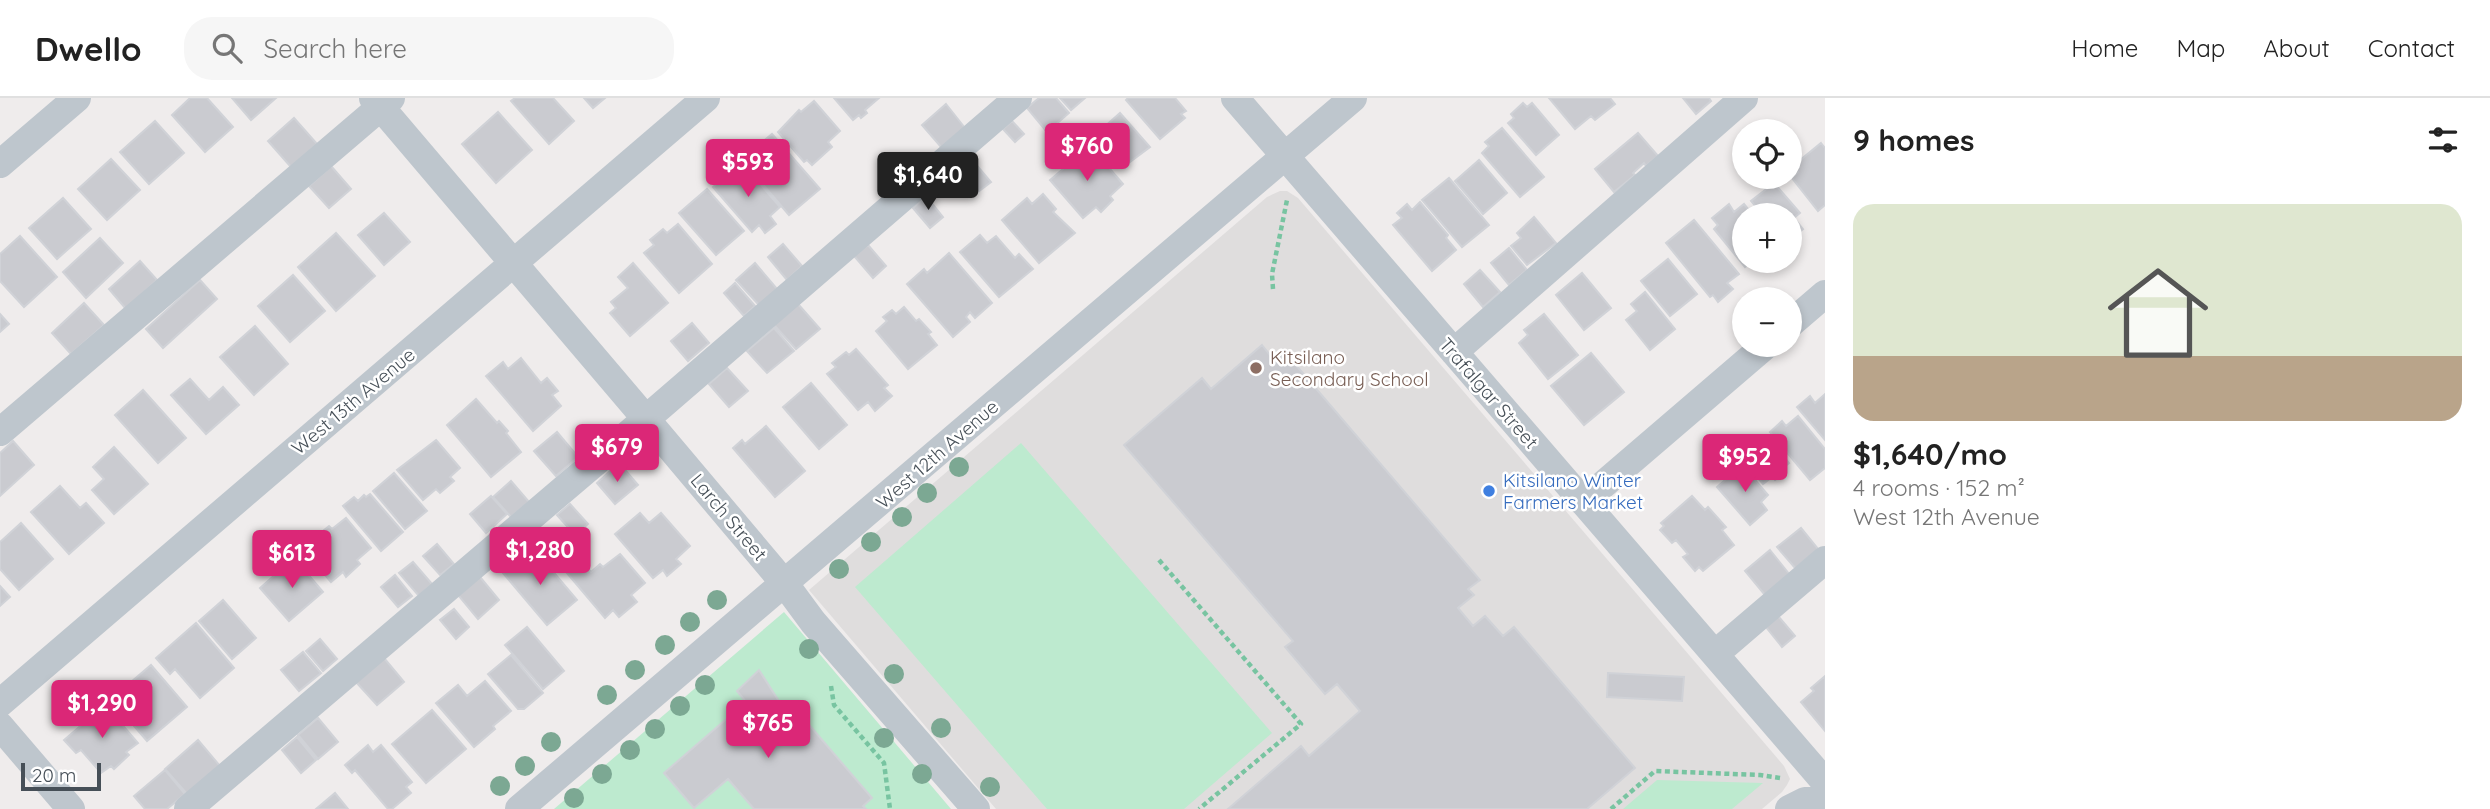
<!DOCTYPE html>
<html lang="en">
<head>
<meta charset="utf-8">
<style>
	body { margin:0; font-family:Quicksand,sans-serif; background:#f6f6f6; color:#222; height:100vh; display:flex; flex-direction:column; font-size:26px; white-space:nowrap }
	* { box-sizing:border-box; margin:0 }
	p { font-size:23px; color:#767676 }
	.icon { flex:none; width:38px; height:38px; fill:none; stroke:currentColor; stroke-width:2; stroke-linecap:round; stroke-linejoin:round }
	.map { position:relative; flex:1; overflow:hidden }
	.drawer { display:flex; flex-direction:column; background:#fff; width:665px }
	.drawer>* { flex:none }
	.buttons { position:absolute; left:1732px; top:21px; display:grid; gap:14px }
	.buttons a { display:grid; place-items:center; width:70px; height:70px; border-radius:50%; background:#fff; box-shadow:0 4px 10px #0003; font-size:35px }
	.scale { position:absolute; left:21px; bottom:18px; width:80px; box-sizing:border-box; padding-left:7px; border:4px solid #464f57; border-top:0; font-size:19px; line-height:24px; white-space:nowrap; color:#464f57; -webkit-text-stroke:5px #fff; paint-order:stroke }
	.price { position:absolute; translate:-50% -60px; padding:0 16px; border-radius:7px; background:#db2777; color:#fff; font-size:23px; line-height:46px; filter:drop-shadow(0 2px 4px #0008) }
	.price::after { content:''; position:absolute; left:50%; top:42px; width:21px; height:16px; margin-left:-10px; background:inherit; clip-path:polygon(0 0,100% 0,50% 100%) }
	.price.selected { background:#222; color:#fff }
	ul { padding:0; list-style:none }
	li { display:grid; align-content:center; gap:14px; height:371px; padding:0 28px }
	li+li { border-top:2px solid #e0e0e0 }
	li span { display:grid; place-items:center; height:217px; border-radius:21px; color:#555 }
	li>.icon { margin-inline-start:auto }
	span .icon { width:126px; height:126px; fill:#fffc; stroke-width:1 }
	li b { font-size:30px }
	h2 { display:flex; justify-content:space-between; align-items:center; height:84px; padding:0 28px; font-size:30px }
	header { display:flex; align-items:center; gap:42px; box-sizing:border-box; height:98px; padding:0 35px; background:#fff; border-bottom:2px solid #e0e0e0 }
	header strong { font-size:33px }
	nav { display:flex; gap:38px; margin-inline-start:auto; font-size:24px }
	.search { width:490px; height:63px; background:#f6f6f6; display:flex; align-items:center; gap:18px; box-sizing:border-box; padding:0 24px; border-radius:28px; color:#767676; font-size:26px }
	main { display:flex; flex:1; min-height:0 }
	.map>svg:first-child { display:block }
</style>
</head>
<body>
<header>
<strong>Dwello</strong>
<div class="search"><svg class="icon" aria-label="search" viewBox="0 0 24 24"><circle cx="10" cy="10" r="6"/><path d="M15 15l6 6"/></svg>Search here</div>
<nav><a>Home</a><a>Map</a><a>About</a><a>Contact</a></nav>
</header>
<main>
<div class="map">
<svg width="1825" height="711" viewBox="0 0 1825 711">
	<rect width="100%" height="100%" fill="#efecec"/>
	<!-- education -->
	<path fill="#dfdddd" d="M1280 93H1287L1298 100 1784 668 1790 681 1787 687 1782 694 1762 711H996L809 492 1267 99Z"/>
	<!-- green -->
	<path fill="#bdeacf" d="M1021 345 1272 635 1184 711H1047L855 489Z
		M784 514 951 711H554Z
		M1657 682 1763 685 1732 711H1623Z"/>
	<!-- building -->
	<path fill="#cacbd0" stroke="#d0d2d7" stroke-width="2" d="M190 0H207L233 29 205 54 172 17Z
		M232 0H276L251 22Z
		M515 0H553L574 23 549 46 511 3Z
		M584 0H605L593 10Z
		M834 0H879L865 12 867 15 861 20 859 17 853 22Z
		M1039 0H1056L1069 15 1047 34 1027 10Z
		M1060 0H1085L1071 12Z
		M1128 0H1175L1186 13 1181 16 1185 20 1160 41 1126 2Z
		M1549 0H1610L1615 6 1595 22 1591 18 1575 31Z
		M1683 0H1709L1711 3 1696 16Z
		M814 3 840 33 828 44 832 49 812 67 807 62 804 64 778 34 799 12 801 14Z
		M1523 5 1527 9 1532 5 1559 37 1536 57 1508 25 1514 20 1511 16Z
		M946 6 965 30 942 50 922 27Z
		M498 14 532 52 496 85 462 46Z
		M1120 15 1150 49 1122 70 1094 38Z
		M294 20 317 46 291 69 268 43Z
		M155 23 184 55 149 86 120 54Z
		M1012 23 1024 36 1015 44 1003 31Z
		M1502 30 1544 79 1520 99 1482 55 1489 48 1485 44Z
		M1638 35 1658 58 1646 68 1644 65 1633 75 1635 77 1614 94 1595 71Z
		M772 36 820 91 789 117 748 69 757 62 750 54Z
		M1821 45 1825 50V107L1818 113 1792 80 1798 74 1793 68Z
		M1090 48 1123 86 1110 98 1113 102 1101 114 1096 109 1083 120 1050 82Z
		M111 61 140 92 107 122 78 91Z
		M1479 62 1507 95 1483 116 1455 83Z
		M973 63 991 84 978 94 960 73Z
		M742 65 780 109 770 118 776 126 765 135 759 127 752 134 713 89Z
		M331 68 351 91 329 110 309 88Z
		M1449 80 1489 127 1462 149 1422 102Z
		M1774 85 1800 115 1794 120 1803 131 1790 142V117H1763L1751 103Z
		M707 91 744 133 716 157 679 115Z
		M1043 96 1056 111 1053 114 1075 135 1039 165 1002 122 1027 100 1032 106Z
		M926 98 943 119 930 130 913 110Z
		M63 100 91 131 57 161 29 130Z
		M1420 104 1448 137 1446 140 1456 152 1432 173 1393 127 1402 120 1397 115 1407 106 1412 112Z
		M1729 106 1734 114 1744 106 1753 117H1745V163H1753L1745 169 1714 131 1718 127 1712 120Z
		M384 115 410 144 384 167 358 137Z
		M1534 119 1556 145 1527 167 1511 148 1521 140 1517 135Z
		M1694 122 1739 176 1727 185 1733 191 1718 204 1713 197 1710 199 1666 145Z
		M678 126 712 166 679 195 644 155 654 147 650 142 663 131 667 135Z
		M336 135 375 178 336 213 298 169Z
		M980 137 987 145 996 138 1015 160 1019 156 1033 171 999 199 960 154Z
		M20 138 57 179 24 209 0 183V156Z
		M100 140 123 165 86 200 63 174Z
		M783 146 802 168 787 182 768 159Z
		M868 147 886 168 873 180 854 158Z
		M1509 150 1527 172 1509 187 1491 165Z
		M949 155 992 205 975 220 970 214 966 219 970 224 953 239 907 186 924 171 927 175Z
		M1668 161 1697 196 1670 218 1641 183Z
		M140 163 157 182 126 211 109 191Z
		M633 165 668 205 630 238 610 215 616 210 611 204 628 190 618 179Z
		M755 165 777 191 759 207 736 182Z
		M1480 172 1500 194 1483 209 1464 186Z
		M1582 175 1611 210 1584 232 1556 197Z
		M293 177 325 213 290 244 258 208Z
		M200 182 217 201 163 250 146 231Z
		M735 185 755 208 744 218 724 195Z
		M1645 194 1675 231 1650 252 1626 222 1637 213 1631 206Z
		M84 205 104 227 71 256 52 235Z
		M798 206 820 231 796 251 774 227Z
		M904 209 916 223 919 221 931 234 928 236 937 247 908 271 876 233 887 223 883 219 892 212 896 216Z
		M0 216 9 226 0 234Z
		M1544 216 1578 257 1548 281 1519 245 1528 237 1524 232Z
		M692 225 709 245 688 263 671 243Z
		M255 228 288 266 254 297 220 259Z
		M774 230 794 253 767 275 747 253Z
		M1262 247 1273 261 1283 252 1480 482 1468 491 1474 497 1458 510 1473 528 1485 518 1503 538 1514 529 1635 670 1587 711H1228L1301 648 1309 658 1360 613 1337 586 1325 596 1285 549 1293 543 1124 347 1202 280 1211 291Z
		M856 251 888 287 884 290 892 298 875 313 868 304 858 312 827 276 836 269 832 265 846 254 849 257Z
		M1591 255 1624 294 1584 327 1551 288Z
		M521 260 541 285 547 280 558 293 552 297 561 308 533 333 486 278 503 264 508 271Z
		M727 270 748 293 729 309 709 286Z
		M190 281 209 302 223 289 239 307 206 336 171 297Z
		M811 285 847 327 819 351 783 309Z
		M143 292 186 340 158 365 115 317Z
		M1825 296V342L1797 309 1810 298 1815 305Z
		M476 301 497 325 499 323 508 333 506 335 521 354 491 379 447 327Z
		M1798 318 1825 351V370L1810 382 1770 334 1782 323 1786 328Z
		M766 328 805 373 775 399 733 350 742 342 745 346Z
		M557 334 578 359 556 378 534 353Z
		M1754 340 1762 349 1770 342 1789 365 1779 373 1782 377 1775 382 1772 379 1763 386 1740 357 1747 352 1744 348Z
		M436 342 460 370 450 379 454 383 440 395 436 391 423 402 397 372Z
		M13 343 34 367 0 398V355Z
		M114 349 148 386 114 416 92 392 104 381 93 369Z
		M619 365 638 387 615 406 597 385Z
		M1742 367 1768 397 1761 404 1767 412 1750 427 1717 389Z
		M394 375 427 413 405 431 373 393Z
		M511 383 529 404 511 419 493 399Z
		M60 388 80 410 86 405 104 425 69 456 31 414Z
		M370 396 403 434 381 453 343 408 354 399 358 403 364 397 366 399Z
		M491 398 507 416 486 435 470 416Z
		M1692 398 1705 412 1708 409 1726 429 1722 432 1734 447 1703 473 1699 469 1695 473 1683 459 1688 456 1676 442 1672 445 1660 432 1664 428 1661 425Z
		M570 406 588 426 575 437 557 417Z
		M640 415 649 425 661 415 690 448 676 461 681 466 667 478 663 472 653 480 615 436Z
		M346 420 371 450 357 462 360 466 346 479 343 474 331 484 302 450 329 428 332 431Z
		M21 425 53 461 19 492 0 471V444Z
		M1801 430 1819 452 1796 471 1777 449Z
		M437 446 454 466 440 477 423 458Z
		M533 450 577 502 547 527 503 475Z
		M1770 452 1790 477 1765 497 1745 473Z
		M620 456 645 485 631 497 637 504 619 519 613 512 605 520 567 475 581 463 591 474 600 466 603 469Z
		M294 460 323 494 289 523 260 490Z
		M413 464 432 486 419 498 399 475Z
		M395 477 412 498 398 509 381 489Z
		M480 479 499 502 478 521 458 497Z
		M0 488 10 499 0 508Z
		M223 502 256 540 232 561 199 523Z
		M454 511 469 529 456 541 440 522Z
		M1778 518 1795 538 1782 549 1766 529Z
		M196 525 234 570 200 600 175 571 170 576 156 560Z
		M527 529 564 573 543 591 505 547Z
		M320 541 337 561 323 573 306 553Z
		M303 554 321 575 299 593 281 572Z
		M511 557 543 595 524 611H518L488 576Z
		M384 560 404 584 377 607 356 584Z
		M151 567 187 609 147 643 111 601Z
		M759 572 784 611 790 607 797 617 799 615 872 700 863 708 866 711H754L728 681 694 710 664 675 746 604 737 593Z
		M1608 575 1684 579 1682 603 1607 599Z
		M1825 578V633L1801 604 1814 593 1811 590Z
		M485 583 511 613 493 628 495 631 474 649 436 605 458 587 467 598Z
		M105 607 138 645 126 654 129 657 114 671 111 668 101 675 81 652 76 655 64 642Z
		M432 612 466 651 426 685 392 646Z
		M318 620 338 644 318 661 298 637Z
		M297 639 316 662 301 675 282 652Z
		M198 642 220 668 187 696 165 671Z
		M368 647 373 654 381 647 412 684 406 689 411 695 392 711H388L355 672 352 675 345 667Z
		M165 672 185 696 167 711H145L134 698Z
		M335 695 348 711H316Z"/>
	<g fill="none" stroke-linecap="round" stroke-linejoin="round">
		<!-- path -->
		<path stroke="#78c4a1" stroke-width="4.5" stroke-dasharray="5 3.5" stroke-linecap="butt" d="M1273 191 1272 176 1287 102
			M1159 462 1301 626 1199 711
			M831 588 834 607 884 665 890 711
			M1611 711 1655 673 1760 677 1780 680"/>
		<!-- minor -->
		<path stroke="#bec6cd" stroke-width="28" d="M373 0 646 321 785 486 813 524 976 711
			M1235 0 1825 684
			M0 66 77 0
			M1790 226 1825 196
			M1454 254 1744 0
			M0 334 391 0
			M1583 404 1766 247
			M1715 556 1825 462
			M0 605 706 0
			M0 628 71 711
			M188 711 625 339 1018 0
			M519 711 1353 0
			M1789 711 1805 703 1825 700"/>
	</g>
	<!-- trees -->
	<g fill="#7ca893">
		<circle cx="959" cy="369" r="10"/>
		<circle cx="927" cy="395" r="10"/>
		<circle cx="902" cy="419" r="10"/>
		<circle cx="871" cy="444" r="10"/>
		<circle cx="839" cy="471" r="10"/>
		<circle cx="717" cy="502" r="10"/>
		<circle cx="690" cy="524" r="10"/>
		<circle cx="665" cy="547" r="10"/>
		<circle cx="809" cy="551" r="10"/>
		<circle cx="635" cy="572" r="10"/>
		<circle cx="894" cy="576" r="10"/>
		<circle cx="705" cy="587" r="10"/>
		<circle cx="607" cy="597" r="10"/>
		<circle cx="680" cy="608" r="10"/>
		<circle cx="941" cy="630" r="10"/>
		<circle cx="655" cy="631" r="10"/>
		<circle cx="884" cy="640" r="10"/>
		<circle cx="551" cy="644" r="10"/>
		<circle cx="630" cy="652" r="10"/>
		<circle cx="525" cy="668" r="10"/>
		<circle cx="602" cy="676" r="10"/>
		<circle cx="922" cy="676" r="10"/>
		<circle cx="500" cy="688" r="10"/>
		<circle cx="990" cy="689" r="10"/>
		<circle cx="574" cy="700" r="10"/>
	</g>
	<!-- markers -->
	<circle fill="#8d6e63" stroke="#fff" stroke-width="2.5" cx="1256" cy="270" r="7"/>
	<circle fill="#3f7fe0" stroke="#fff" stroke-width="2.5" cx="1489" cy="393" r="7"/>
	<g text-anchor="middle" stroke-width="5" stroke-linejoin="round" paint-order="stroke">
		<!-- education labels -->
		<g font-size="19" fill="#785e54" stroke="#fff" text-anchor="start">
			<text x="1270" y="266">Kitsilano<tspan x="1270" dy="22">Secondary School</tspan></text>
		</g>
		<!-- street labels -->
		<g font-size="19" fill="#464f57" stroke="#fff">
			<text transform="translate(1489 295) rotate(49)" y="7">Trafalgar Street</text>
			<text transform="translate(353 303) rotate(-40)" y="7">West 13th Avenue</text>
			<text transform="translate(937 356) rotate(-41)" y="7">West 12th Avenue</text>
			<text transform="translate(729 419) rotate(50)" y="7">Larch Street</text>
		</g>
		<!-- shop labels -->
		<g font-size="19" fill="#366cbe" stroke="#fff" text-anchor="start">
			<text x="1503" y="389">Kitsilano Winter<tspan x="1503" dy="22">Farmers Market</tspan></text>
		</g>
	</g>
</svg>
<div class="buttons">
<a><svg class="icon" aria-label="locate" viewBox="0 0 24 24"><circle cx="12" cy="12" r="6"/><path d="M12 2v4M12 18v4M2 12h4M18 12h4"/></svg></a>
<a>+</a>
<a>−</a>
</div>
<div class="scale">20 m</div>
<b class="price" style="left:1087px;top:85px">$760</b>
<b class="price" style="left:748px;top:101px">$593</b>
<b class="price selected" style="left:928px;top:114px">$1,640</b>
<b class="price" style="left:617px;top:386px">$679</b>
<b class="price" style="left:1745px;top:396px">$952</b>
<b class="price" style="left:540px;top:489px">$1,280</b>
<b class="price" style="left:292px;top:492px">$613</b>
<b class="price" style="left:102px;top:642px">$1,290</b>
<b class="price" style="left:768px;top:662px">$765</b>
</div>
<section class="drawer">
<h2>9 homes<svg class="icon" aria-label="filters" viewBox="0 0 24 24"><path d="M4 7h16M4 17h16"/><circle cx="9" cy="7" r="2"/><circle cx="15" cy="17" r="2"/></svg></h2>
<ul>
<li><span style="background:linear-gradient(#dfe7d0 70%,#b9a48a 0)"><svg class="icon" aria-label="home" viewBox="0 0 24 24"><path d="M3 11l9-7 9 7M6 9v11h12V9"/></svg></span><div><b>$1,640/mo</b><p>4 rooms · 152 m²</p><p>West 12th Avenue</p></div></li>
</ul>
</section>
</main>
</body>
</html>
